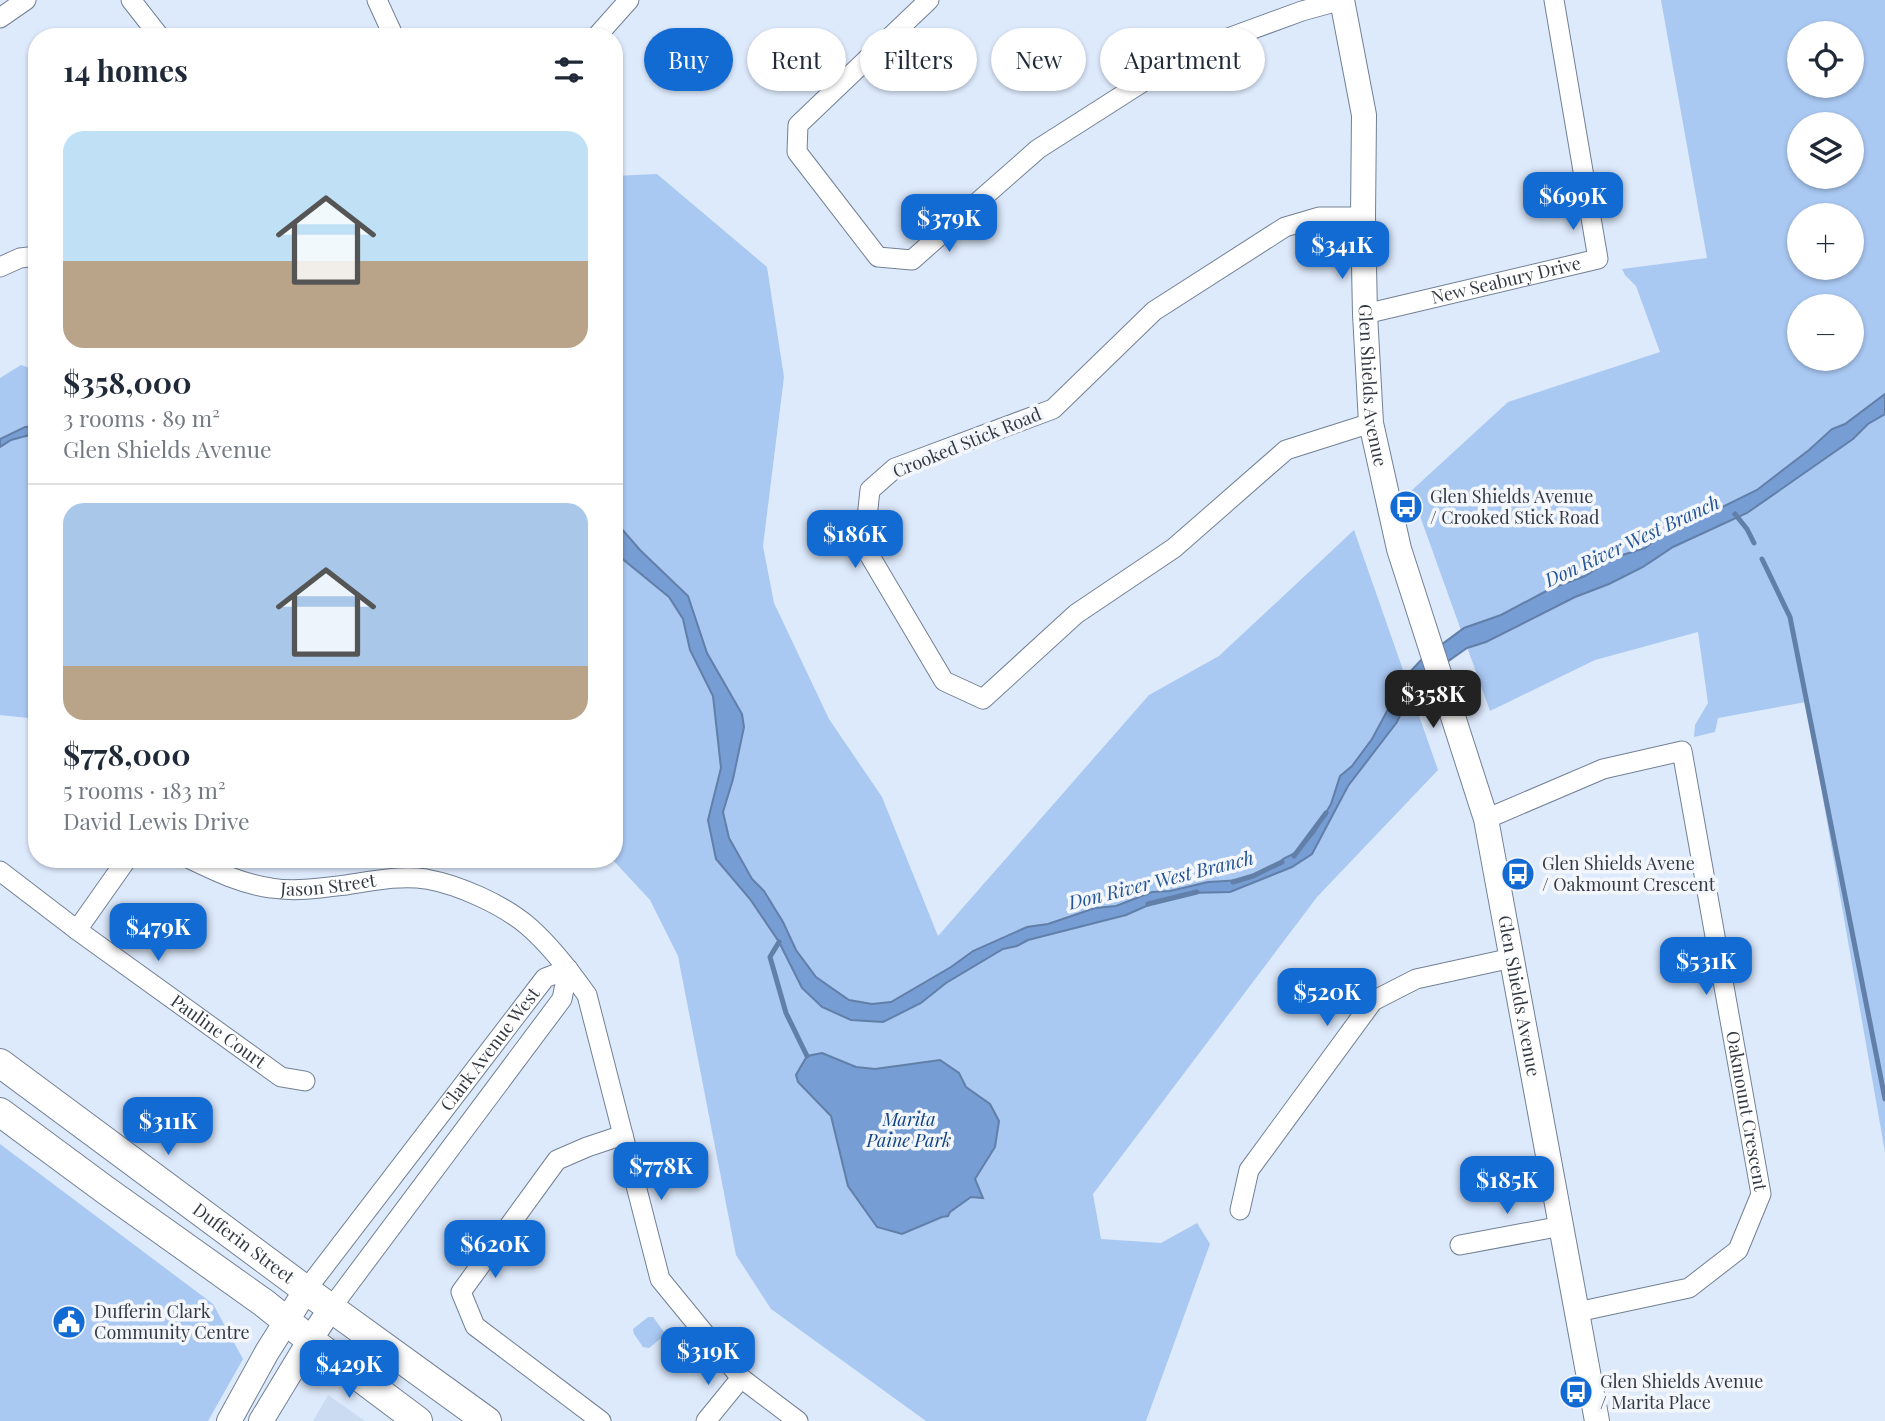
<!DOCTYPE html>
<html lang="en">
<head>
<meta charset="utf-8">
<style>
	body { margin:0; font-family:"Playfair Display",serif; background:#f2f2f3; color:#1f2937; height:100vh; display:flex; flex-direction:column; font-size:26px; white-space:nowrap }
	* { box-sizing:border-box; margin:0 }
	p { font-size:23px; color:#747a83 }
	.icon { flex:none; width:38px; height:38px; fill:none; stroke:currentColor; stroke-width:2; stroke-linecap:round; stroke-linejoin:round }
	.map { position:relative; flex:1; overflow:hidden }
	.details { position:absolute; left:28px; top:28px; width:595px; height:840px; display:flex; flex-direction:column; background:#fff; border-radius:28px; box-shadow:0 2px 5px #0004 }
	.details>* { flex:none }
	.guide { position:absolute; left:644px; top:28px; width:665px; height:63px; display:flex; gap:14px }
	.tools { position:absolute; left:1787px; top:21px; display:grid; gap:14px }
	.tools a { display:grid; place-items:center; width:77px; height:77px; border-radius:50%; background:#fff; box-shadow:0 2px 5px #0004; font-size:35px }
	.price { position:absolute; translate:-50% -60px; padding:0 16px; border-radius:14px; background:#126ad3; color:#fff; font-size:23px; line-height:46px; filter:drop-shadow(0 2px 4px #0008) }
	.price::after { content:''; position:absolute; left:50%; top:42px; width:21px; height:16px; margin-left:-10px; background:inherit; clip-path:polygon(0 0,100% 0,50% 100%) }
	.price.on { background:#222; color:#fff }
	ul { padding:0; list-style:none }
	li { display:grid; align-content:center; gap:14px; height:371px; padding:0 35px }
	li+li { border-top:2px solid #e0e1e3 }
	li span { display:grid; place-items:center; height:217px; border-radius:21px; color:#555 }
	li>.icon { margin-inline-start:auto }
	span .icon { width:126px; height:126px; fill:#fffc; stroke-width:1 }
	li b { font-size:30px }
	h2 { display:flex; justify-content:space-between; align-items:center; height:84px; padding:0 35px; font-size:30px }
	.tag { padding:0 24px; border-radius:32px; background:#fff; box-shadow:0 2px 5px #0004; font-size:24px; line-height:63px }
	.tag.on { background:#126ad3; color:#fff }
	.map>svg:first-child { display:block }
</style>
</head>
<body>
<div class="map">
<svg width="1885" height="1421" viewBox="0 0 1885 1421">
	<rect width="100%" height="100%" fill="#ddeafc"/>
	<!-- built -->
	<path fill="#cbdbf2" d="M328 1395 365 1421H313Z"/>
	<!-- green -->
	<path fill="#a9c8f2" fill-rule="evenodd" d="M1661 0H1885V1152L1806 702 1718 718 1715 732 1694 737 1695 725 1708 703 1698 632 1595 660 1490 711 1411 491 1508 402 1660 352 1636 286 1625 275 1622 269 1707 258ZM1799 33H1852V86H1799ZM1799 124H1852V177H1799ZM1799 215H1852V268H1799ZM1799 306H1852V359H1799Z
		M657 174 767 267 784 377 763 546 774 603 829 719 882 797 938 936 1149 695 1219 656 1354 530 1438 770 1317 897 1093 1194 1101 1239 1161 1243 1197 1223 1210 1244 1146 1421H926L771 1309 736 1255 678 956 650 900 612 859H614V176Z
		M21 365 37 371V719L0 715V378Z
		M0 1144 213 1304 243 1359 208 1421H0Z
		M648 1317H653L664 1332V1336L649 1348 643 1347 634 1334 633 1329Z"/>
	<!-- water -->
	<path fill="#769dd4" stroke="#627fa8" stroke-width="2" d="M1885 394V414L1868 424 1853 439 1747 513 1673 547 1643 567 1609 584 1575 597 1486 642 1467 648 1423 679 1412 690 1397 722 1348 786 1312 854 1292 867 1230 892 1188 893 1160 900 1126 915 1028 940 1017 946 1003 949 946 983 921 1003 883 1022 851 1020 822 1007 802 988 779 942 750 899 716 859 708 820 721 768 713 696 690 650 683 619 669 597 614 552V520L640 550 688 596 707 653 742 714 744 727 733 779 723 812 729 838 752 879 764 891 783 922 796 950 816 977 849 1000 872 1004 891 1002 951 967 973 951 1027 927 1048 924 1095 908 1116 906 1152 892 1170 891 1208 882 1242 880 1276 866 1283 859 1297 852 1314 833 1331 804 1340 776 1352 766 1372 739 1406 676 1422 659 1464 628 1501 615 1550 589 1585 576 1616 557 1645 548 1655 540 1757 490 1809 450 1832 429 1845 424Z
		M37 426V433L11 440 0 447V439L25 427Z
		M822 1053 856 1067 875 1069 940 1060 959 1073 966 1087 990 1104 999 1121 995 1147 975 1179 983 1198 971 1197 950 1212 948 1216 942 1217 902 1234 877 1227 848 1186 831 1116 798 1082 796 1075 807 1056Z"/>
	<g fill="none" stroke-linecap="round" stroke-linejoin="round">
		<!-- stream -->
		<path stroke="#627fa8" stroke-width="5" d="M1735 514 1747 529 1754 543
			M1762 559 1790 617 1885 1099
			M1294 856 1326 813
			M1233 882 1253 876 1282 862
			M1148 904 1197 892
			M779 942 770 957 786 1013 807 1056"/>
		<defs>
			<g id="minor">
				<path d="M131 0 160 37"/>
				<path d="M377 0 394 37"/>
				<path d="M929 0 798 125 797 152 878 257 912 260 1038 149 1190 52 1302 11 1342 0"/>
				<path d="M0 18 26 0"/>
				<path d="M596 37 629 0"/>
				<path d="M1363 217H1319L1285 227 1154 311 1053 409 895 468 870 490 864 546 944 681 983 699 1076 614 1174 548 1286 450 1371 423"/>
				<path d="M0 267 20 258 37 256"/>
				<path id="s1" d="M1365 314 1598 259 1554 0"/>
				<path id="s2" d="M1486 819 1603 769 1682 751 1761 1194 1738 1250 1689 1288 1577 1312"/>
				<path id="s3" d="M190 859C217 872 242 884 271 888 295 892 322 888 346 885 372 881 400 875 426 879 459 885 502 904 528 926 550 945 570 971 587 995L660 1279 741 1378 798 1421"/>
				<path id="s4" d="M0 871 77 930 281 1077 305 1081"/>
				<path d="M77 930 127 859"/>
				<path d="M1240 1210 1249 1170 1373 1001 1416 979 1512 958"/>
				<path d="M1460 1245 1562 1226"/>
				<path id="s5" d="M306 1290 545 978 568 969"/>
				<path d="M331 1308 562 999 568 969"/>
				<path d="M601 1421 475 1326 461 1292 557 1160 587 1147 623 1135"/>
				<path d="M706 1421 741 1378"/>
			</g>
			<g id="tertiary">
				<path id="s6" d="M1342 0 1364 115 1363 217 1365 314 1371 423 1399 549 1486 819 1597 1421"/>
				<path d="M229 1421 267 1352 306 1290"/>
				<path d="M261 1421 310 1340 331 1308"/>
			</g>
			<g id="secondary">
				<path id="s7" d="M0 1063 306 1290 487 1421"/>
				<path d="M0 1112 104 1189 264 1303 310 1340 418 1421"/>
			</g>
		</defs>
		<!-- minor casing -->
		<use href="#minor" stroke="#728095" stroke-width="21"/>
		<!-- tertiary casing -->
		<use href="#tertiary" stroke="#728095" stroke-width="26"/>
		<!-- secondary casing -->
		<use href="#secondary" stroke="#728095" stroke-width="30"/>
		<!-- minor -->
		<use href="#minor" stroke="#fff" stroke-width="19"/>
		<!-- tertiary -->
		<use href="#tertiary" stroke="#fff" stroke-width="24"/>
		<!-- secondary -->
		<use href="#secondary" stroke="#fff" stroke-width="28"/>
	</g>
	<!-- icons -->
	<defs>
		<symbol id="bus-disc" viewBox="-11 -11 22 22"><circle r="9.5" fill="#126ad3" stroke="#f3f6fb"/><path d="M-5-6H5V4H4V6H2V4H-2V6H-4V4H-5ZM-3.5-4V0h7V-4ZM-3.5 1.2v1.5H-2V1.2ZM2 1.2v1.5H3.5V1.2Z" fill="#fff"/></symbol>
		<symbol id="civic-disc" viewBox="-11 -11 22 22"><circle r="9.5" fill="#126ad3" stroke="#f3f6fb"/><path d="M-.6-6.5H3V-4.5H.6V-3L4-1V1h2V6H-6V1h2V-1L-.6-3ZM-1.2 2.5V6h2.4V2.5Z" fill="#fff"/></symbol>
	</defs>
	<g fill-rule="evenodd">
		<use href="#bus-disc" x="1387" y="488" width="38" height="38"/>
		<use href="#bus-disc" x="1499" y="855" width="38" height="38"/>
		<use href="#civic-disc" x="50" y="1303" width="38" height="38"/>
		<use href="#bus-disc" x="1557" y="1373" width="38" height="38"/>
	</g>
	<g text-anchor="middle" stroke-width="7" stroke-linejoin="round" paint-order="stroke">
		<!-- street labels -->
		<g font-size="18" fill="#343a43" stroke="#f3f6fb">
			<text dy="6" stroke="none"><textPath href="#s1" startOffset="145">New Seabury Drive</textPath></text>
			<text dy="6" stroke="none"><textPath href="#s6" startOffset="388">Glen Shields Avenue</textPath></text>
			<text transform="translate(967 443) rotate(-22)" y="6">Crooked Stick Road</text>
			<text dy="6" stroke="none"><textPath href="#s3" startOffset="144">Jason Street</textPath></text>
			<text dy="6" stroke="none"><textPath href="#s6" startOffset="1018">Glen Shields Avenue</textPath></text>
			<text dy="6" stroke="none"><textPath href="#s4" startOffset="271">Pauline Court</textPath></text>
			<text dy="6" stroke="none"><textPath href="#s5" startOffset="303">Clark Avenue West</textPath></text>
			<text dy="6" stroke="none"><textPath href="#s2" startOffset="574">Oakmount Crescent</textPath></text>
			<text dy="6" stroke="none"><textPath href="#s7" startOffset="303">Dufferin Street</textPath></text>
		</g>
		<!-- poi labels -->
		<g font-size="18" fill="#343a43" stroke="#f3f6fb" text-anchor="start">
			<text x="1430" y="503">Glen Shields Avenue<tspan x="1430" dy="21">/ Crooked Stick Road</tspan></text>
			<text x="1542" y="870">Glen Shields Avene<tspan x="1542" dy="21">/ Oakmount Crescent</tspan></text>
			<text x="94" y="1318">Dufferin Clark<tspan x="94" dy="21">Community Centre</tspan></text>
			<text x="1600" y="1388">Glen Shields Avenue<tspan x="1600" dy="21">/ Marita Place</tspan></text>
		</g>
		<!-- park labels -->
		<g font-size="18" font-style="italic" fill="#0f4384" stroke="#f3f6fb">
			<text x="909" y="1126">Marita<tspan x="909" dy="21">Paine Park</tspan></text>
		</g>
		<!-- water labels -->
		<g font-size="19" font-style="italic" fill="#235497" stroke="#f3f6fb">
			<text transform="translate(1632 541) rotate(-25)" y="7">Don River West Branch</text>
			<text transform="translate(1161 880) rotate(-14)" y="7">Don River West Branch</text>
		</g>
	</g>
</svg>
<div class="tools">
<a><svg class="icon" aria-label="locate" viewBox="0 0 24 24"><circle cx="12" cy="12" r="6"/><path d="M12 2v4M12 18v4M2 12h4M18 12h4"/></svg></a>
<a><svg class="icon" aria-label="layers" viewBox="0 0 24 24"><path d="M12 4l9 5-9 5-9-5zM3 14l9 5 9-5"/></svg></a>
<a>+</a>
<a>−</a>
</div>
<b class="price" style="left:1573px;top:232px">$699K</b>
<b class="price" style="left:949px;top:254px">$379K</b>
<b class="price" style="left:1342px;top:281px">$341K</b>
<b class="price" style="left:855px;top:570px">$186K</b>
<b class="price on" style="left:1433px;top:730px">$358K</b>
<b class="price" style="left:158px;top:963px">$479K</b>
<b class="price" style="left:1706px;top:997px">$531K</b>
<b class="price" style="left:1327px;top:1028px">$520K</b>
<b class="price" style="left:168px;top:1157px">$311K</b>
<b class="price" style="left:661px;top:1202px">$778K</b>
<b class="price" style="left:1507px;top:1216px">$185K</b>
<b class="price" style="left:495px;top:1280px">$620K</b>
<b class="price" style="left:708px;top:1387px">$319K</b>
<b class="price" style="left:349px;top:1400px">$429K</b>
<div class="guide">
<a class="tag on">Buy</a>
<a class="tag">Rent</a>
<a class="tag">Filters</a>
<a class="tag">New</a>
<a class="tag">Apartment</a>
</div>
<section class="details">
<h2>14 homes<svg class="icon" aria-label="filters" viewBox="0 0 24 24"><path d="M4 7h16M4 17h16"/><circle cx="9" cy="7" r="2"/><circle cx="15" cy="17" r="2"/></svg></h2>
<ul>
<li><span style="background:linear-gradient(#bfe0f5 60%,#b9a48a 0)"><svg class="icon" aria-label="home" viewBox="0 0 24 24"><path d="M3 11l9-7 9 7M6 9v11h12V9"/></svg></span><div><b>$358,000</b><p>3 rooms · 89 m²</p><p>Glen Shields Avenue</p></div></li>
<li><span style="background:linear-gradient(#a9c7e8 75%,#b9a48a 0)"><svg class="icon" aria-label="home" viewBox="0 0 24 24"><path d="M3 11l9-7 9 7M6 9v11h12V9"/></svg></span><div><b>$778,000</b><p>5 rooms · 183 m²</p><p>David Lewis Drive</p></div></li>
</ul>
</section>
</div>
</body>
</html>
